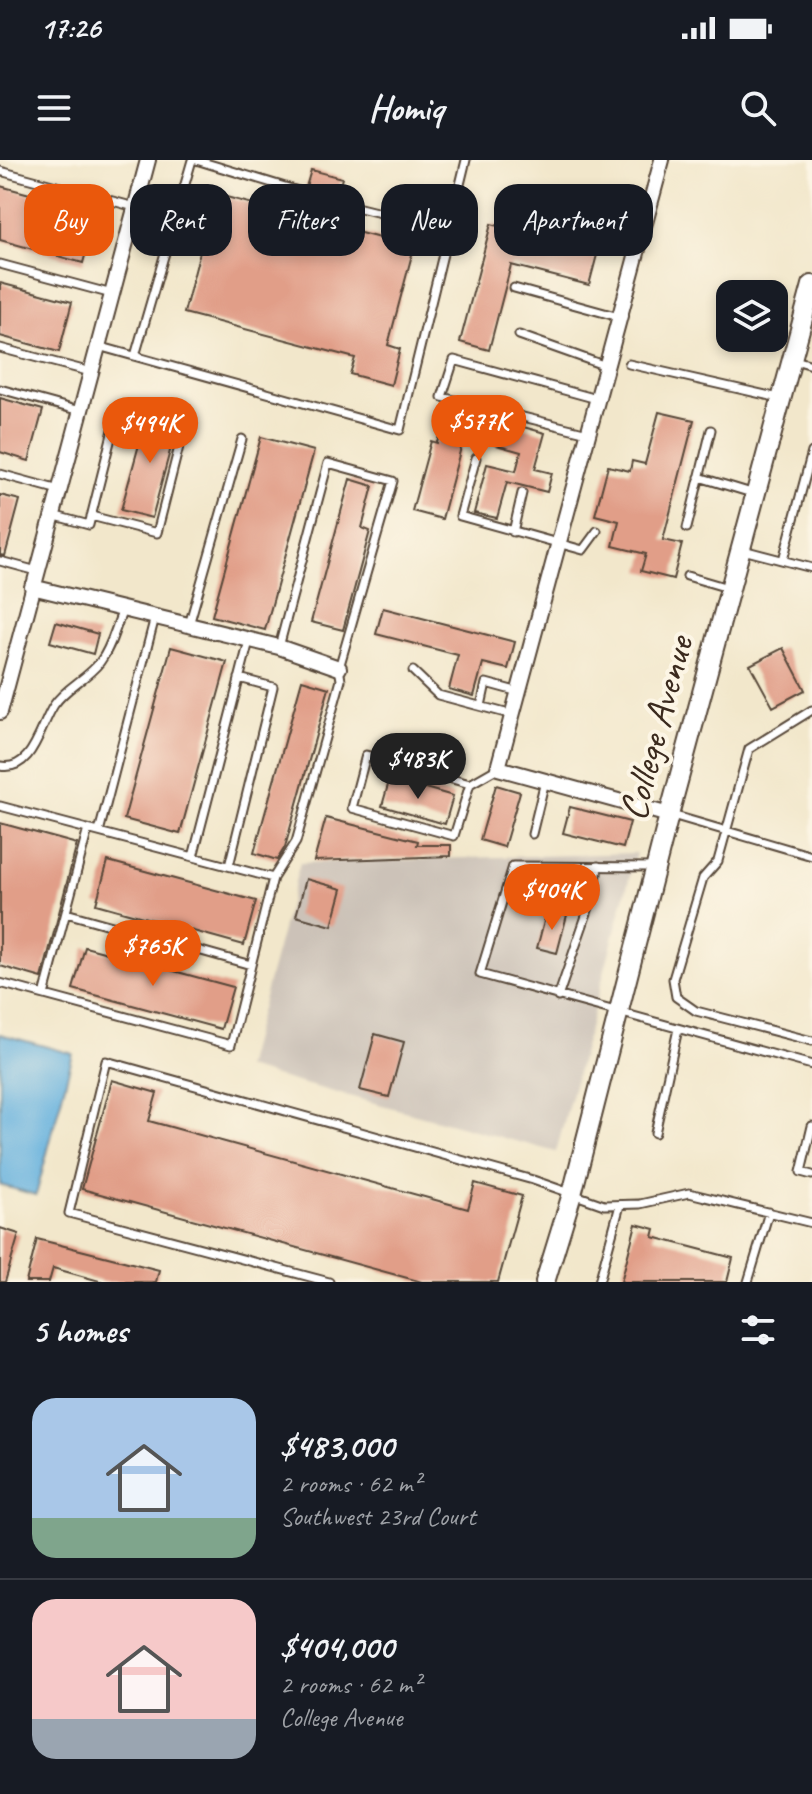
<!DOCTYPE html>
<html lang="en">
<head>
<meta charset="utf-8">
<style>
	body { margin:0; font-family:Caveat,sans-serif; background:#20242c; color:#f1f3f6; height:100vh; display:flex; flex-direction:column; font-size:30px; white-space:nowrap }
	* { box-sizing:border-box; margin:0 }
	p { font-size:26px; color:#9ea1a6 }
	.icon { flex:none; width:44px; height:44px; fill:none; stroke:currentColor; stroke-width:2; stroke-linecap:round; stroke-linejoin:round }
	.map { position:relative; height:1122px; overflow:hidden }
	.side { display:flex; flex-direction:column; background:#171b24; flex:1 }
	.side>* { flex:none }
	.top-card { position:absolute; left:24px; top:24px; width:764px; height:72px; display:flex; gap:16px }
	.buttons { position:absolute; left:716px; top:120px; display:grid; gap:16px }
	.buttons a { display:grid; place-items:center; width:72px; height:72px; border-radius:16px; background:#171b24; box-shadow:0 4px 12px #0003; font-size:40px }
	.price { position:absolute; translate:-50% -68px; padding:0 18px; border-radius:28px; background:#ea580c; color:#fff; font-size:26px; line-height:52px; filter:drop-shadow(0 2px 4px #0008) }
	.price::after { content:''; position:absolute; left:50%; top:48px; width:24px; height:18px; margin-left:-12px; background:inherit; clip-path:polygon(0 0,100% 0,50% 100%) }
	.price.selected { background:#222; color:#fff }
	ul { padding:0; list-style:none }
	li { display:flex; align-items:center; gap:24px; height:200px; padding:0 32px }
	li+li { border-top:2px solid #363941 }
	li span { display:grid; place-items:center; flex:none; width:224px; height:160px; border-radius:24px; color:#555 }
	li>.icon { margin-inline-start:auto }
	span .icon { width:96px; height:96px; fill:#fffc; stroke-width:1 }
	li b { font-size:34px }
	h2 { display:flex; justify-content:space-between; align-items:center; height:96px; padding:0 32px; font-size:34px }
	.pill { padding:0 28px; border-radius:24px; background:#171b24; box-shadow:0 4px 12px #0003; font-size:28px; line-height:72px }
	.pill.selected { background:#ea580c; color:#fff }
	.status { display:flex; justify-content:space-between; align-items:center; height:56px; padding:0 40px; background:#171b24; direction:ltr }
	.status svg { height:22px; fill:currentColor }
	header { display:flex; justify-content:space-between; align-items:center; height:104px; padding:0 32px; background:#171b24; font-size:36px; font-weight:800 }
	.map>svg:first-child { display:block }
</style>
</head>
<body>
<div class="status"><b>17:26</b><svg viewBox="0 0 49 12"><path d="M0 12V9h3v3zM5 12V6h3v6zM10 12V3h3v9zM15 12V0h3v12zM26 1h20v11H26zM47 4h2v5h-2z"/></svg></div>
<header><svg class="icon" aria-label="menu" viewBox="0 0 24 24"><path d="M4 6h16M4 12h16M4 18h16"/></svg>Homiq<svg class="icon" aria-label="search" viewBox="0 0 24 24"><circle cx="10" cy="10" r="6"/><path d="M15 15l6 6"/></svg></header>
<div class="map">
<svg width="812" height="1122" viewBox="0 0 812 1122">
	<rect width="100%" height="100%" fill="#fcf5e5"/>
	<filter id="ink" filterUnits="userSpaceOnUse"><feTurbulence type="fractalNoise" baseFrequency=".0125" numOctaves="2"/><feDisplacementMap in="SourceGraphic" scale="16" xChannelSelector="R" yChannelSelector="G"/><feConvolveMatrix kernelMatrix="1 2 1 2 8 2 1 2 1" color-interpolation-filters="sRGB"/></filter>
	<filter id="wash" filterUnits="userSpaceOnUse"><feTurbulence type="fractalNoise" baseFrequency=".006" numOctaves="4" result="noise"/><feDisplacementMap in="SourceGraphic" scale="32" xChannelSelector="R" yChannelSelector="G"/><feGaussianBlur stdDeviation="1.8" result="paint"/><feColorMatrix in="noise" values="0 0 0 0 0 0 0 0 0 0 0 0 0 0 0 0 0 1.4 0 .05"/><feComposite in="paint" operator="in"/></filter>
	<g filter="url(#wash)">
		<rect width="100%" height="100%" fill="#f2e7cb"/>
		<!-- industrial -->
		<path fill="#ccc2b8" d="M636 693 556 992 245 908 300 703Z"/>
		<!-- water -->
		<path fill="#65b1de" stroke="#506e7e" stroke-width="2" d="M0 874 73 894 36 1035 0 1025Z"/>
		<g id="blocks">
			<!-- building -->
			<path fill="#e19e88" d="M311 10 342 18 337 36 330 40 334 48 330 65 414 87 388 185 400 189 391 225 350 214 355 198 184 153 215 34 298 56 303 39 311 34 306 27Z
				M0 26 97 52 83 103 0 80Z
				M491 64 598 91 589 125 511 105 489 190 460 182Z
				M0 123 72 142 59 192 0 176Z
				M0 238 43 250 29 301 0 292Z
				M455 248 545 273 535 309 552 313 547 332 507 322 497 358 474 353 487 304 516 311 521 292 464 276 442 359 412 351 431 281 437 283 444 257 452 259Z
				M148 252 178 261 152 358 121 350Z
				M659 252 694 260 663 380 682 384 673 419 641 411 646 394 613 386 619 361 595 355 608 306 630 311 632 301 645 304Z
				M261 277 314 291 265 470 212 456Z
				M350 319 373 326 362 368 370 371 343 470 311 462Z
				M0 335 20 340 5 396 0 395Z
				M383 448 515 482 508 509 483 503 474 536 449 529 458 495 376 474Z
				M56 462 98 474 93 494 50 482Z
				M171 487 227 502 180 674 124 659Z
				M783 488 805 530 773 547 750 505Z
				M302 520 329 528 285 687 277 700 254 693Z
				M390 618 453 636 445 664 382 646Z
				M496 625 520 632 504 687 480 680Z
				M570 647 630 662 623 688 563 673Z
				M326 658 418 681 417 685H451V696L314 701Z
				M0 663 77 684 42 818 0 806Z
				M108 701 256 741 244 785 96 744Z
				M306 719 342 729 332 766 296 756Z
				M547 750 567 755 557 793 537 788Z
				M85 787 233 827 221 869 73 829Z
				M375 874 404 882 389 937 360 930Z
				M112 920 157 933 149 961 468 1049 475 1023 522 1036 498 1122H422L82 1029Z
				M636 1064 655 1069 653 1077 733 1098 727 1122H621Z
				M0 1068 19 1074 5 1122H0Z
				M37 1079 159 1110 156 1122H103L53 1108 49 1122H26Z"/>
		</g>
	</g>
	<g filter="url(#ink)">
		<use href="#blocks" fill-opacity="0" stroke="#564638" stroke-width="2"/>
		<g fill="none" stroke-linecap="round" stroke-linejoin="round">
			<defs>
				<path id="service" d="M196 0 305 33
					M0 11 135 47
					M336 42 449 70
					M528 44 643 71
					M0 104 112 134
					M514 128 619 157
					M519 175 606 206
					M98 186 400 270 466 0
					M0 188 91 212
					M135 196 192 0
					M795 200 812 205
					M629 204 779 238
					M0 229 80 251
					M588 273 442 237 454 200 597 239
					M476 298 460 356 583 390 597 371
					M0 314 59 330
					M699 317 755 334
					M52 355 89 365 119 246
					M91 356 157 373 184 267
					M687 368 711 270
					M513 372 522 333
					M743 390 812 408
					M783 400 812 292
					M0 401 37 411
					M687 416 728 428
					M189 465 242 279
					M413 511 438 535 513 555
					M481 546 486 523 519 532
					M812 550 749 589 718 701 703 718 673 819 676 837 696 851 812 881
					M0 606C33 612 40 566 54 545 66 527 87 519 100 502 112 486 115 468 123 450
					M470 624 366 595 352 648 454 676 470 624 498 608
					M0 646 273 718
					M672 655 812 696
					M99 672 155 457
					M532 674 545 621
					M193 697 249 481
					M229 706 273 527 239 518
					M654 707 513 706 480 814 812 905
					M66 753 251 805
					M0 823 231 885 273 718 296 682 341 520 339 508 393 321 328 303 279 487
					M44 835 88 669
					M558 837 595 730 598 706
					M812 966 801 1012 812 1015
					M655 973 678 869
					M329 1122 69 1053 106 901 533 1020 604 1045 640 1044 689 1033 812 1063
					M599 1122 620 1045
					M748 1122 769 1052"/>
				<path id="minor" d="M662 0 498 608 669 655
					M32 427 279 487 339 508
					M0 552 148 0"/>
				<path id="tertiary" d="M545 1122 572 1034 669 655 812 125"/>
			</defs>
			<!-- service casing -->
			<use href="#service" stroke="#564638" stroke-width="11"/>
			<!-- minor casing -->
			<use href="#minor" stroke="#564638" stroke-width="18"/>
			<!-- tertiary casing -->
			<use href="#tertiary" stroke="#564638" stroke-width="22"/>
			<!-- service -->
			<use href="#service" stroke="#fff" stroke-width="7"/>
			<!-- minor -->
			<use href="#minor" stroke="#fff" stroke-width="14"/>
			<!-- tertiary -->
			<use href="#tertiary" stroke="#fff" stroke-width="18"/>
		</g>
	</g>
	<g text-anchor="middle" stroke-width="8" stroke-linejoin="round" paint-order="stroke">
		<!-- street labels -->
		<g font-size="40" fill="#3b2a1e" stroke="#fcf5e5">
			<text transform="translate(655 568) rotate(-75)" y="14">College Avenue</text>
		</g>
	</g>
</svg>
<div class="buttons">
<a><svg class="icon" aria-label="layers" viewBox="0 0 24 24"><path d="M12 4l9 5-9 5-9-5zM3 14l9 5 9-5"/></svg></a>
</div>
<b class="price" style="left:479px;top:303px">$577K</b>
<b class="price" style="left:150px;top:305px">$494K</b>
<b class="price selected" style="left:418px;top:641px">$483K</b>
<b class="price" style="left:552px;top:772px">$404K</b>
<b class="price" style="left:153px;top:828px">$765K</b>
<div class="top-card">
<a class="pill selected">Buy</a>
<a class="pill">Rent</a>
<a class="pill">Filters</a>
<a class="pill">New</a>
<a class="pill">Apartment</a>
</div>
</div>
<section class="side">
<h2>5 homes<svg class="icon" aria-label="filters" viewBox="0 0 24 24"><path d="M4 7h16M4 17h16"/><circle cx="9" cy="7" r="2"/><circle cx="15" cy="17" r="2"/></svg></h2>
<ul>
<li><span style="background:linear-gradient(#a9c7e8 75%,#7fa58c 0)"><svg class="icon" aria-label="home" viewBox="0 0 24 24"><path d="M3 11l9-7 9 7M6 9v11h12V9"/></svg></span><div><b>$483,000</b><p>2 rooms · 62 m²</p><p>Southwest 23rd Court</p></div></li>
<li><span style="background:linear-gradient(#f6c9c9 75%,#9aa5b1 0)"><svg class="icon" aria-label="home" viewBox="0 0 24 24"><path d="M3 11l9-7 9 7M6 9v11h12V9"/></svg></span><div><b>$404,000</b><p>2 rooms · 62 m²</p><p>College Avenue</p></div></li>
</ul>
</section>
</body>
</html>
